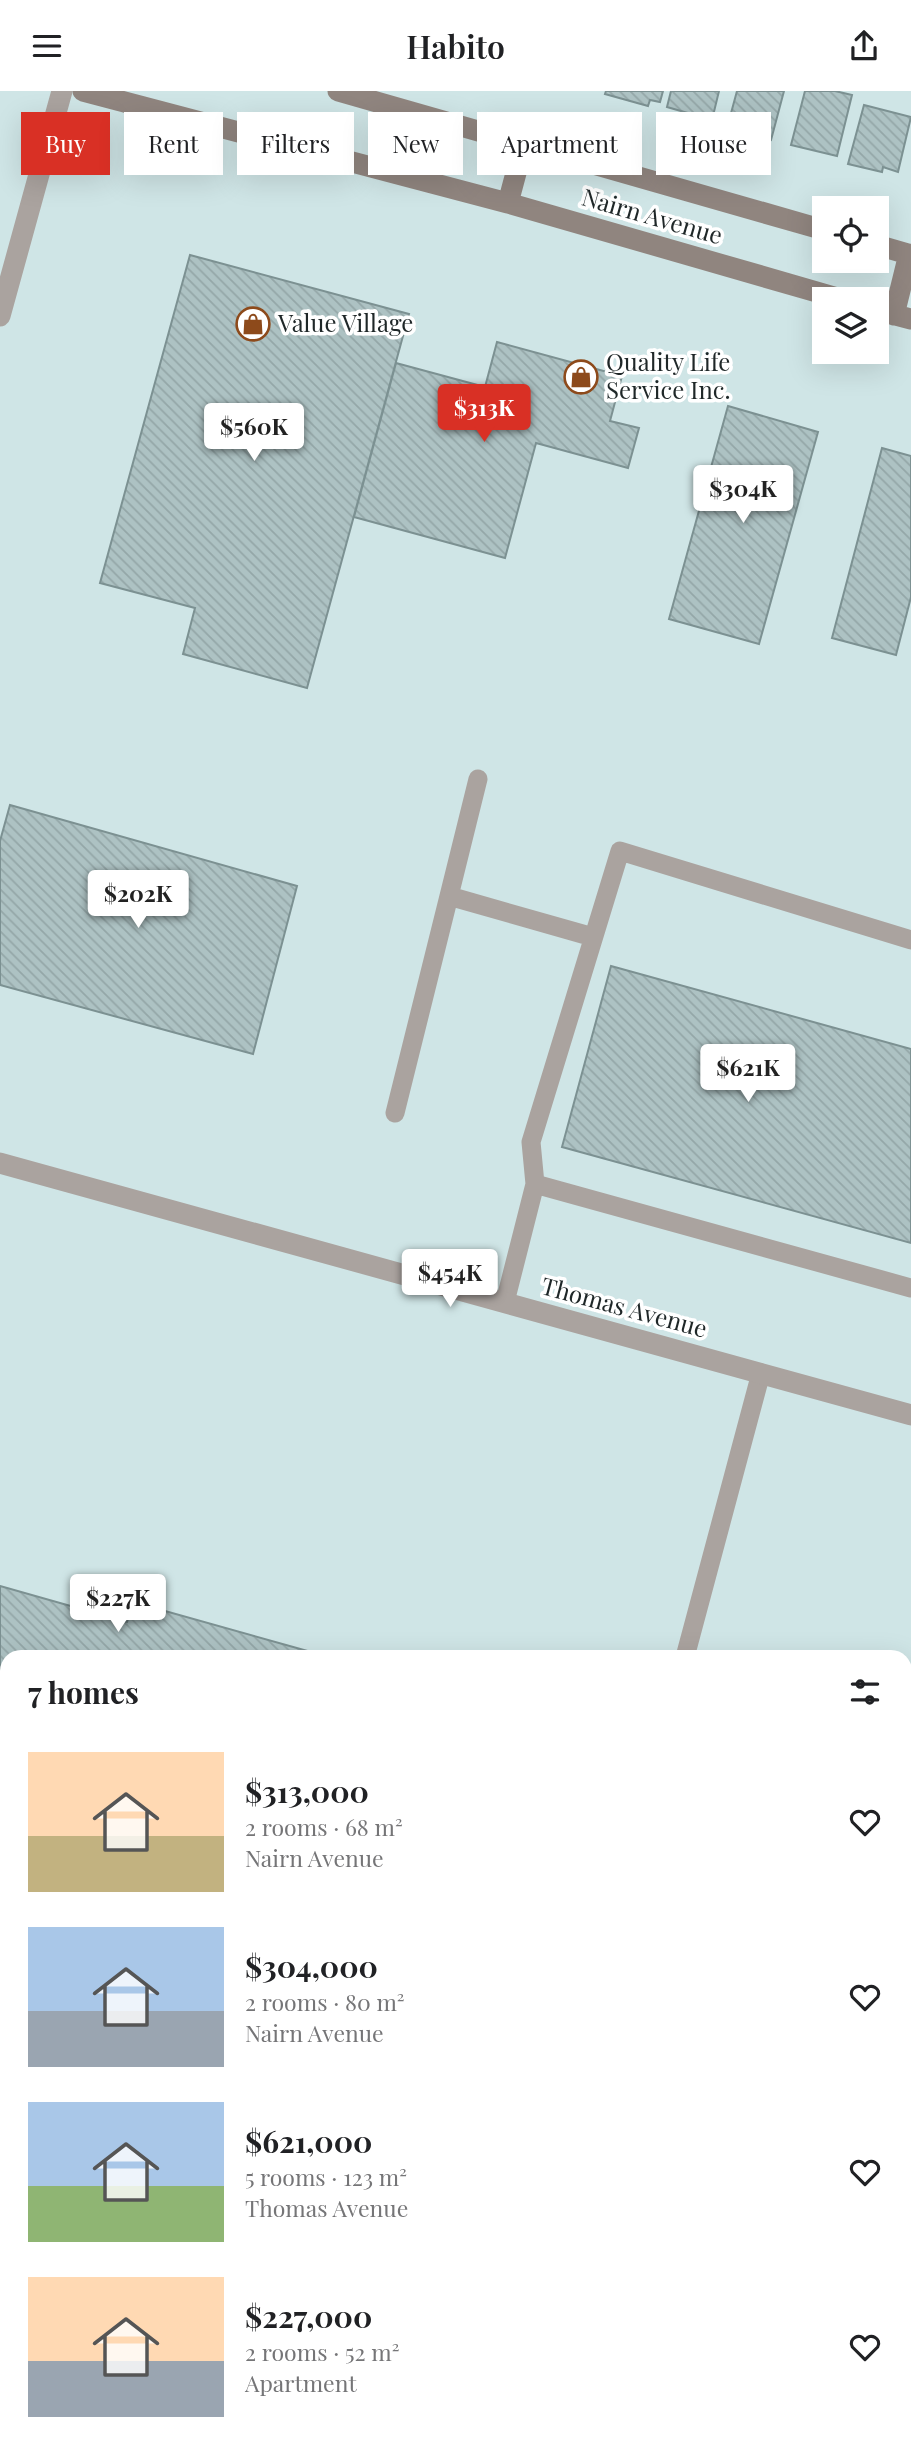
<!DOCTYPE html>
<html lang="en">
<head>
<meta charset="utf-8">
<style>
	body { margin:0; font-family:"Playfair Display",serif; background:#f6f6f6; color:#202124; height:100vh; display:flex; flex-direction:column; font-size:26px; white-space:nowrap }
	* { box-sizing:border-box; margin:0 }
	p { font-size:23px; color:#757577 }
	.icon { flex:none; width:38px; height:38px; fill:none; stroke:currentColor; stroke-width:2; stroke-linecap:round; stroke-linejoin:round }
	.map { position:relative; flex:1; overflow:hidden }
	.details { position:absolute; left:0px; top:1559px; width:912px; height:800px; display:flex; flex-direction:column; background:#fff; border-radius:21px 21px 0 0; box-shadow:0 7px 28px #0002 }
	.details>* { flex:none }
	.hud { position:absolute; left:21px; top:21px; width:870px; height:63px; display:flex; gap:14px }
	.fabs { position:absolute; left:812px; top:105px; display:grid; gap:14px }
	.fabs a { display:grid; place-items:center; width:77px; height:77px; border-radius:0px; background:#fff; box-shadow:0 7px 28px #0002; font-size:35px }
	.price { position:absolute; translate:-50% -60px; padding:0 16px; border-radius:7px; background:#fff; color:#222; font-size:23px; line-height:46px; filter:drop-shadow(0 2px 4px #0008) }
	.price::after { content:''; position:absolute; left:50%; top:42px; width:21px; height:16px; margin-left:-10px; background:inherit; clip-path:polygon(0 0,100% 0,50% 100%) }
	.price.current { background:#d93025; color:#fff }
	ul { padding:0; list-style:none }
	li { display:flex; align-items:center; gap:21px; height:175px; padding:0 28px }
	li span { display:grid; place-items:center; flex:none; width:196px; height:140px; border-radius:0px; color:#555 }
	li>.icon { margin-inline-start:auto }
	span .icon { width:84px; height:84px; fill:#fffc; stroke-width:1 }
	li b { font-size:30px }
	h2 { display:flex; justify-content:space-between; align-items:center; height:84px; padding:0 28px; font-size:30px }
	.chip { padding:0 24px; border-radius:0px; background:#fff; box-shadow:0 7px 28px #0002; font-size:24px; line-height:63px }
	.chip.current { background:#d93025; color:#fff }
	header { display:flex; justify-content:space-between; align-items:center; height:91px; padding:0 28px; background:#fff; font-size:32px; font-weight:600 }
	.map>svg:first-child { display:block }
</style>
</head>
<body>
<header><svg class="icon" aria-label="menu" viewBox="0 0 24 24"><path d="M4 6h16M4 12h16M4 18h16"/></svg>Habito<svg class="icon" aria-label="share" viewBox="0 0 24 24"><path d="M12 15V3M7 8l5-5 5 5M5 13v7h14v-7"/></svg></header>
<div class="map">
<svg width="911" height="2358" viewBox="0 0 911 2358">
	<defs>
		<pattern id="building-back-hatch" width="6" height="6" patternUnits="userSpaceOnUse" patternTransform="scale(1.75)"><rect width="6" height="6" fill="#adc2c3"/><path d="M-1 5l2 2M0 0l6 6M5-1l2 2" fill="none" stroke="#94a7a8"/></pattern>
	</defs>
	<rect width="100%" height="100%" fill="#cfe5e6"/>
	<!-- building -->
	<path fill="url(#building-back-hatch)" stroke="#7c9192" stroke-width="2" d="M606 0H663L660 11 650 9 648 15 605 3Z
		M671 0H719L712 29 667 16Z
		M737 0H784L771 49 727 37Z
		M805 0H835L852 4 837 65 791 54Z
		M864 14 911 26 898 81 883 76 882 81 848 73Z
		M190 164 409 223 307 597 183 563 195 517 100 492Z
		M497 251 622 285 610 330 639 337 628 377 536 352 505 467 354 426 396 272 485 296Z
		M728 315 818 341 759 553 669 528Z
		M882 357 911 365V506L896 564 832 547Z
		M10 714 297 795 253 963 0 894V750Z
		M611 875 911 958V1152L562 1056Z
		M0 1495 127 1531 133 1511 329 1566H7V1600L0 1598Z"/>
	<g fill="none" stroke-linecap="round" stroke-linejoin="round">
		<!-- lane -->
		<path stroke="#aaa39f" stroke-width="19" d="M478 688 449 805 593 846
			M395 1022 449 805
			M535 1093 911 1197
			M505 1211 535 1093 531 1051 620 760 911 849
			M685 1566 761 1282"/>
		<!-- street -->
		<path stroke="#aaa39f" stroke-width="21" d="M0 225 62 0
			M0 1072 911 1324"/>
		<!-- secondary -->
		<path stroke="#90857f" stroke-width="21" d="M83 0 508 112 841 208
			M338 0 824 139
			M508 112 524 52
			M877 154 911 164
			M877 219 911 228
			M894 224 909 163"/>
	</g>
	<!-- icons -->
	<defs>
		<symbol id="shop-ring" viewBox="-11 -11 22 22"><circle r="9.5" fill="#fff" stroke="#8d4a1b" stroke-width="1.5"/><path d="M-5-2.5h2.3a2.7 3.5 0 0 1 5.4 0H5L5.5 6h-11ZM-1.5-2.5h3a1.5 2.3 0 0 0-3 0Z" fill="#8d4a1b"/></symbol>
	</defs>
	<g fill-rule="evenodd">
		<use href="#shop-ring" x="234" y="214" width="38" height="38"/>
		<use href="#shop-ring" x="562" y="267" width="38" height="38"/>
	</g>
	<g text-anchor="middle" stroke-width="7" stroke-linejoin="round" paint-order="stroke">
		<!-- street labels -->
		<g font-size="24" fill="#1f2728" stroke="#fff">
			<text transform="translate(652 126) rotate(16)" y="8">Nairn Avenue</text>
			<text transform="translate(624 1217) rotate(15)" y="8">Thomas Avenue</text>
		</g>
		<!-- poi labels -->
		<g font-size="24" fill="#1f2728" stroke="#fff" text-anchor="start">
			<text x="278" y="241">Value Village</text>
			<text x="606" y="280">Quality Life<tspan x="606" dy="28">Service Inc.</tspan></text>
		</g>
	</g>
</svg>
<div class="fabs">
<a><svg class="icon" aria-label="locate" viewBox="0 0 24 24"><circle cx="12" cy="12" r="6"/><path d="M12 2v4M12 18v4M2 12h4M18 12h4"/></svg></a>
<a><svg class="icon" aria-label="layers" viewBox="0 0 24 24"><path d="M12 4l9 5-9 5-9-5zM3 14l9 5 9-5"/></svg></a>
</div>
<b class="price current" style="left:484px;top:353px">$313K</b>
<b class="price" style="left:254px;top:372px">$560K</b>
<b class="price" style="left:743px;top:434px">$304K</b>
<b class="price" style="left:138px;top:839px">$202K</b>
<b class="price" style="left:748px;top:1013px">$621K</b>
<b class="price" style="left:450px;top:1218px">$454K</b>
<b class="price" style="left:118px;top:1543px">$227K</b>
<div class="hud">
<a class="chip current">Buy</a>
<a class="chip">Rent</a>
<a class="chip">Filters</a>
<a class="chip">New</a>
<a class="chip">Apartment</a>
<a class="chip">House</a>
</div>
<section class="details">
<h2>7 homes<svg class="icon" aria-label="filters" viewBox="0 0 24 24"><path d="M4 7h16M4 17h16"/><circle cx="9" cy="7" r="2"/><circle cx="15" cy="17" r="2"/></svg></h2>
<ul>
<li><span style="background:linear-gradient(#ffd9b3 60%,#c2b280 0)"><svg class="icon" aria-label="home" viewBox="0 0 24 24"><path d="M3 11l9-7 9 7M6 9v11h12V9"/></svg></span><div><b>$313,000</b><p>2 rooms · 68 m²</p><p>Nairn Avenue</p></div><svg class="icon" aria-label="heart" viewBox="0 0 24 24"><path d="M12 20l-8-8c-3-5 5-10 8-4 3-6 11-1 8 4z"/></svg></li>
<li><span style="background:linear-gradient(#a9c7e8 60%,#9aa5b1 0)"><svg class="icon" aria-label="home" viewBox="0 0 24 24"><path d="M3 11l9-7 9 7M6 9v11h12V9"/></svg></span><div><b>$304,000</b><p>2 rooms · 80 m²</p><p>Nairn Avenue</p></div><svg class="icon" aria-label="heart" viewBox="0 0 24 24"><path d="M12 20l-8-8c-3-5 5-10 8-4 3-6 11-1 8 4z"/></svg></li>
<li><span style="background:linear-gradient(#a9c7e8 60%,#8fb573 0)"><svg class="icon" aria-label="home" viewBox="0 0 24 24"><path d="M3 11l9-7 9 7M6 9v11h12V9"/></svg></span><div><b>$621,000</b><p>5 rooms · 123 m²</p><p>Thomas Avenue</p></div><svg class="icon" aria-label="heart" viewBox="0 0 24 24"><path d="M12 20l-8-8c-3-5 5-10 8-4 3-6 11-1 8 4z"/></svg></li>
<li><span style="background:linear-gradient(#ffd9b3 60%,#9aa5b1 0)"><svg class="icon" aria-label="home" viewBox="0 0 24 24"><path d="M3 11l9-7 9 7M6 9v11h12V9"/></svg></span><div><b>$227,000</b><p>2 rooms · 52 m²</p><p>Apartment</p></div><svg class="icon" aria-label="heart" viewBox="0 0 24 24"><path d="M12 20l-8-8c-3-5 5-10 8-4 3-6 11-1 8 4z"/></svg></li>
</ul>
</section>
</div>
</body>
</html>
